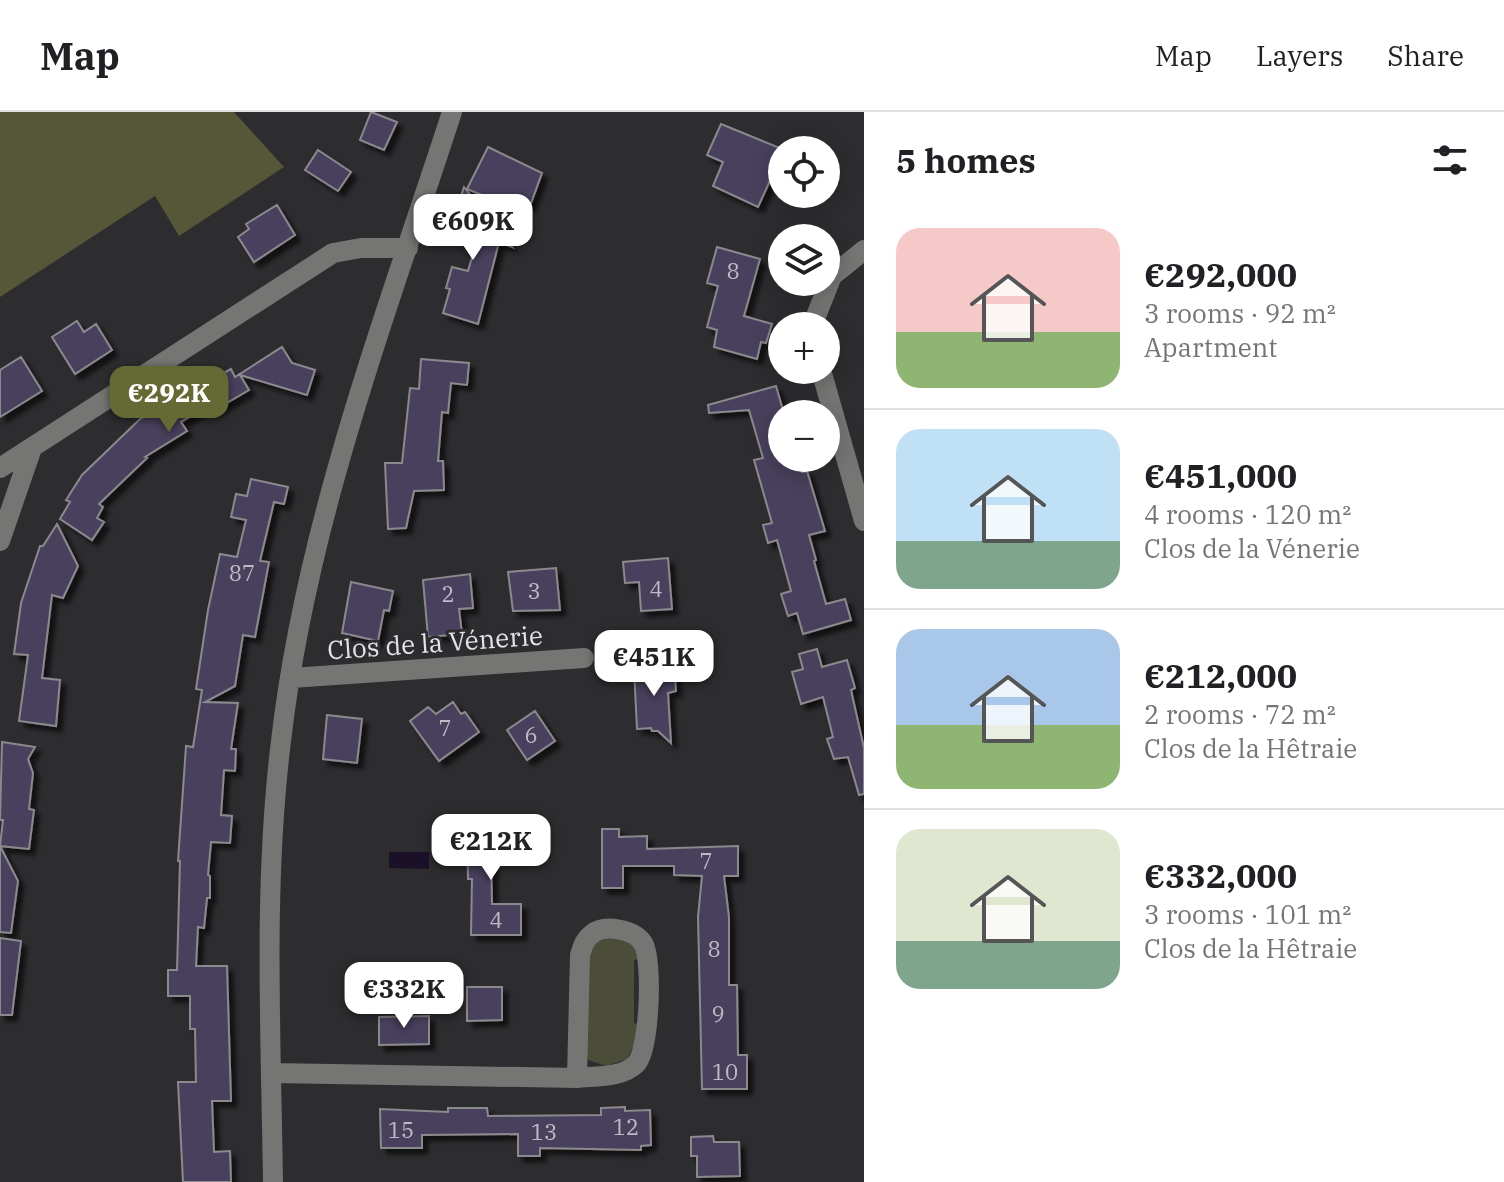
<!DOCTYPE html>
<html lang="en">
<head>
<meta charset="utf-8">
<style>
	body { margin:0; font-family:"IBM Plex Serif",serif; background:#f2f2f2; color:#202124; height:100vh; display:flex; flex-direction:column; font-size:30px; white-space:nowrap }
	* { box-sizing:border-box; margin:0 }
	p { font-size:26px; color:#757577 }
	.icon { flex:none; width:44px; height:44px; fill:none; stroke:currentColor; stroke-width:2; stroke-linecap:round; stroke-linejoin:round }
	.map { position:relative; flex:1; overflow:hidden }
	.side { display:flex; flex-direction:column; background:#fff; width:640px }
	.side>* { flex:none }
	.buttons { position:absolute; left:768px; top:24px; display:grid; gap:16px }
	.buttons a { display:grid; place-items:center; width:72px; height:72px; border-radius:50%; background:#fff; box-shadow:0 4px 20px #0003; font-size:40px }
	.price { position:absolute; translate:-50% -68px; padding:0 18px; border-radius:16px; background:#fff; color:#222; font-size:26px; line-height:52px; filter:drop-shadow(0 2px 4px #0008) }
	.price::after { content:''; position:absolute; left:50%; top:48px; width:24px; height:18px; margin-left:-12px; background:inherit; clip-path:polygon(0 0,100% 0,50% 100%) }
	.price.on { background:#656933; color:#fff }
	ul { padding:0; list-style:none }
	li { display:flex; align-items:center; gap:24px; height:200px; padding:0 32px }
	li+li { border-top:2px solid #e0e0e0 }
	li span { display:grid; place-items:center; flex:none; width:224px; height:160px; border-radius:24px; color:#555 }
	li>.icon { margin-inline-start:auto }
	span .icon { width:96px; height:96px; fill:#fffc; stroke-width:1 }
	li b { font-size:34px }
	h2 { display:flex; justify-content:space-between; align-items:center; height:96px; padding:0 32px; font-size:34px }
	header { display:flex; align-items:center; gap:48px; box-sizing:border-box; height:112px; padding:0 40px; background:#fff; border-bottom:2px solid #e0e0e0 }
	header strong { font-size:38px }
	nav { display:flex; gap:44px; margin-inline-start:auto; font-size:28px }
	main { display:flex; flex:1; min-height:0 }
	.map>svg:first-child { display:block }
</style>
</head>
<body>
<header>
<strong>Map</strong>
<nav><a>Map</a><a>Layers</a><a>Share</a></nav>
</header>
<main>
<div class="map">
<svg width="864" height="1070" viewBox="0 0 864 1070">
	<defs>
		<filter id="shadow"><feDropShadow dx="5.5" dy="5.5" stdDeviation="2" flood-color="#0009"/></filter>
	</defs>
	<rect width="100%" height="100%" fill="#2d2c2f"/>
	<!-- green -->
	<path fill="#4b4d39" d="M612 824 636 831 641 846 634 848V911L641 913 639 924 627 947 606 954 588 948 585 938 589 836 599 826Z"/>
	<!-- forest -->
	<path fill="#555738" d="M0 0H234L284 55 179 124 155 84 0 185Z"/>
	<!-- water -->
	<path fill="#1a1129" d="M389 740H429V757L389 756Z"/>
	<!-- building -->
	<path fill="#4a415d" stroke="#8a898d" stroke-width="2" filter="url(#shadow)" d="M371 0 397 10 384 38 360 28Z
		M721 12 782 37V65L773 62 758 95 713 74 723 50 707 43Z
		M488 35 542 61 530 94 520 90 517 97 467 77Z
		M318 38 351 60 338 79 305 58Z
		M464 75 512 135 499 130 478 212 443 201 450 177 446 176 452 155 468 159 478 124 451 115Z
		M277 93 295 123 254 150 238 125 249 117 246 112Z
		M717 135 760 147 744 204 772 212 766 231 761 230 757 247 714 235 717 218 707 215 718 174 707 171Z
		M77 209 84 220 96 212 112 238 75 262 52 225Z
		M282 235 292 251 315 258 307 283 240 263 249 278 213 299 210 293 181 310 187 319 145 345 147 346 99 392 103 395 97 406 104 410 92 428 60 407 70 390 66 388 82 363 140 307 231 257 235 265Z
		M21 245 42 279 0 305V258Z
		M421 247 469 251 467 273 451 271 448 301 442 300 438 349H443L444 378 414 379 406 416 388 417 385 351H402L410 276 419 277Z
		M776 274 782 295V346H798L802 360 807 359 825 419 809 423 816 448 814 449 826 492 845 487 851 508 803 522 797 501 788 504 781 482 791 479 777 428 768 431 763 413 772 411 754 348 763 346 749 298 709 301 708 293Z
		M251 367 288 375 284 392 274 390 260 449 269 450 255 525 243 523 235 574 205 590 238 591 231 637H236L235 659 224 658 221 703 232 704 230 731 211 730 208 763 210 764V786H207L204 816 198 815 196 854H227L231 989H212L214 1040 230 1039 231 1070H183L178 970H196L195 917H190V884H168V858H177L180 749H178L186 634 193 635 202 578 196 577 208 498 220 442 237 445 246 408 231 405 236 382 247 384Z
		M57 412 78 454 63 486 52 483 42 566 60 568 56 614 19 609 28 543 14 542 21 491 40 434H43Z
		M668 446 672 497 641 499 639 470 625 471 623 450Z
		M556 456 560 498 513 499 508 460Z
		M470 462 473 496 459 497 462 522 428 525 423 468Z
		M351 470 393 479 389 499 384 498 378 529 342 521Z
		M817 537 822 555 847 548 855 576 851 578 864 636V682L859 683 848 645 834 647 827 627 833 625 823 585 801 592 792 560 803 557 799 542Z
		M674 552 676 579 668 581 671 631 658 619H652L651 616 637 617 634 556Z
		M453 590 461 602 465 600 479 620 439 649 410 609 428 595 436 602Z
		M535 599 555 629 527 648 507 618Z
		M327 603 362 607 357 651 323 647Z
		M2 630 35 635 28 647 33 661 29 697 34 698 29 737 0 734 3 708H0Z
		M519 716V740H491L492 792H521V823H471L472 767H468L467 717Z
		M602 717H619V725L647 724V737L738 734V764H724L729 805V873H737L738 943H747V977H702L698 805 702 764 674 763V754H623V776H602Z
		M0 734 18 769 11 821 0 820Z
		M0 826 21 829 12 903H0Z
		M467 875H502V908L467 909Z
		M429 904V932L379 933V905Z
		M625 995V999L650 998 651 1033 641 1034V1038L540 1036V1044H518V1022L422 1023V1036H381L380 997 448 1000V996H487L488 1004 601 1003V996Z
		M713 1024 714 1030H739L740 1064 697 1065V1044H691V1025Z"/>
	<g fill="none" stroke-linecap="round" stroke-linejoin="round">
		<!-- minor -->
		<path stroke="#757573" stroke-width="20" d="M816 214V204L832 164 864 138
			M821 258 864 409
			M0 356 333 141 361 136H408
			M0 429 32 336
			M291 566 584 546
			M271 961 577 966C595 964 622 966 636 952 650 938 653 846 643 831 634 817 604 812 592 822 584 828 583 834 580 843L577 966
			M273 1070C271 923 263 775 281 629 306 412 385 206 452 0"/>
	</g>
	<g text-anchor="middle" stroke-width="6" stroke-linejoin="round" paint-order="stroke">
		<!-- number labels -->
		<g font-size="22" fill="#bebbc4">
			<text x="733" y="167">8</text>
			<text x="242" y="469">87</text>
			<text x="656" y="485">4</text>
			<text x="534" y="487">3</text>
			<text x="448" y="490">2</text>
			<text x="445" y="624">7</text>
			<text x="531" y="631">6</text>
			<text x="706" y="757">7</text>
			<text x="496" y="816">4</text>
			<text x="714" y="845">8</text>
			<text x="718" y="910">9</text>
			<text x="725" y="968">10</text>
			<text x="626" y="1023">12</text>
			<text x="401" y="1026">15</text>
			<text x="544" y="1028">13</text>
		</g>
		<!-- street labels -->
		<g font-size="26" fill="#e4e4e6" stroke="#2d2c2f">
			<text transform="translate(435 531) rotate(-4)" y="9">Clos de la Vénerie</text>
		</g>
	</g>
</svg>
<div class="buttons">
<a><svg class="icon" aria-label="locate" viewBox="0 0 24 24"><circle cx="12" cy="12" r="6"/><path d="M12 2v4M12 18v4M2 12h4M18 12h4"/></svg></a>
<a><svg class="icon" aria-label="layers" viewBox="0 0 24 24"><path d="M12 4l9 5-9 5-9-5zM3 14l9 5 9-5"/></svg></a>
<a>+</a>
<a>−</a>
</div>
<b class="price" style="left:473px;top:150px">€609K</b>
<b class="price on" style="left:169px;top:322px">€292K</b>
<b class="price" style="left:654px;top:586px">€451K</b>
<b class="price" style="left:491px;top:770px">€212K</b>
<b class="price" style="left:404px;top:918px">€332K</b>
</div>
<section class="side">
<h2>5 homes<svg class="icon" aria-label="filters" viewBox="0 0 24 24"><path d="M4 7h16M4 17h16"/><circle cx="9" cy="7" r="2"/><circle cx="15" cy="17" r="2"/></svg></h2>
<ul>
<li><span style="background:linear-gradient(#f6c9c9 65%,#8fb573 0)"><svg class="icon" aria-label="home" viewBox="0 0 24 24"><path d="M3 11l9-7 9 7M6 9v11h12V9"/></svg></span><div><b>€292,000</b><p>3 rooms · 92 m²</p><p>Apartment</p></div></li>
<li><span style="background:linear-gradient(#bfe0f5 70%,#7fa58c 0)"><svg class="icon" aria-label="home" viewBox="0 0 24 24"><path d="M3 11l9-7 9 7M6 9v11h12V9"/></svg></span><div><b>€451,000</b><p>4 rooms · 120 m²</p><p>Clos de la Vénerie</p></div></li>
<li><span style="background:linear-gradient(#a9c7e8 60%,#8fb573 0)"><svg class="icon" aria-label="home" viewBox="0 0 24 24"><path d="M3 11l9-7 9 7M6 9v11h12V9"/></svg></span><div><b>€212,000</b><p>2 rooms · 72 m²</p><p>Clos de la Hêtraie</p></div></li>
<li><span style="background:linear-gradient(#dfe7d0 70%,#7fa58c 0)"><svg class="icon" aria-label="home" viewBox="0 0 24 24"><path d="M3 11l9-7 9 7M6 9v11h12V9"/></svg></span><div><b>€332,000</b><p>3 rooms · 101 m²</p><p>Clos de la Hêtraie</p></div></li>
</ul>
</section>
</main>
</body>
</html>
